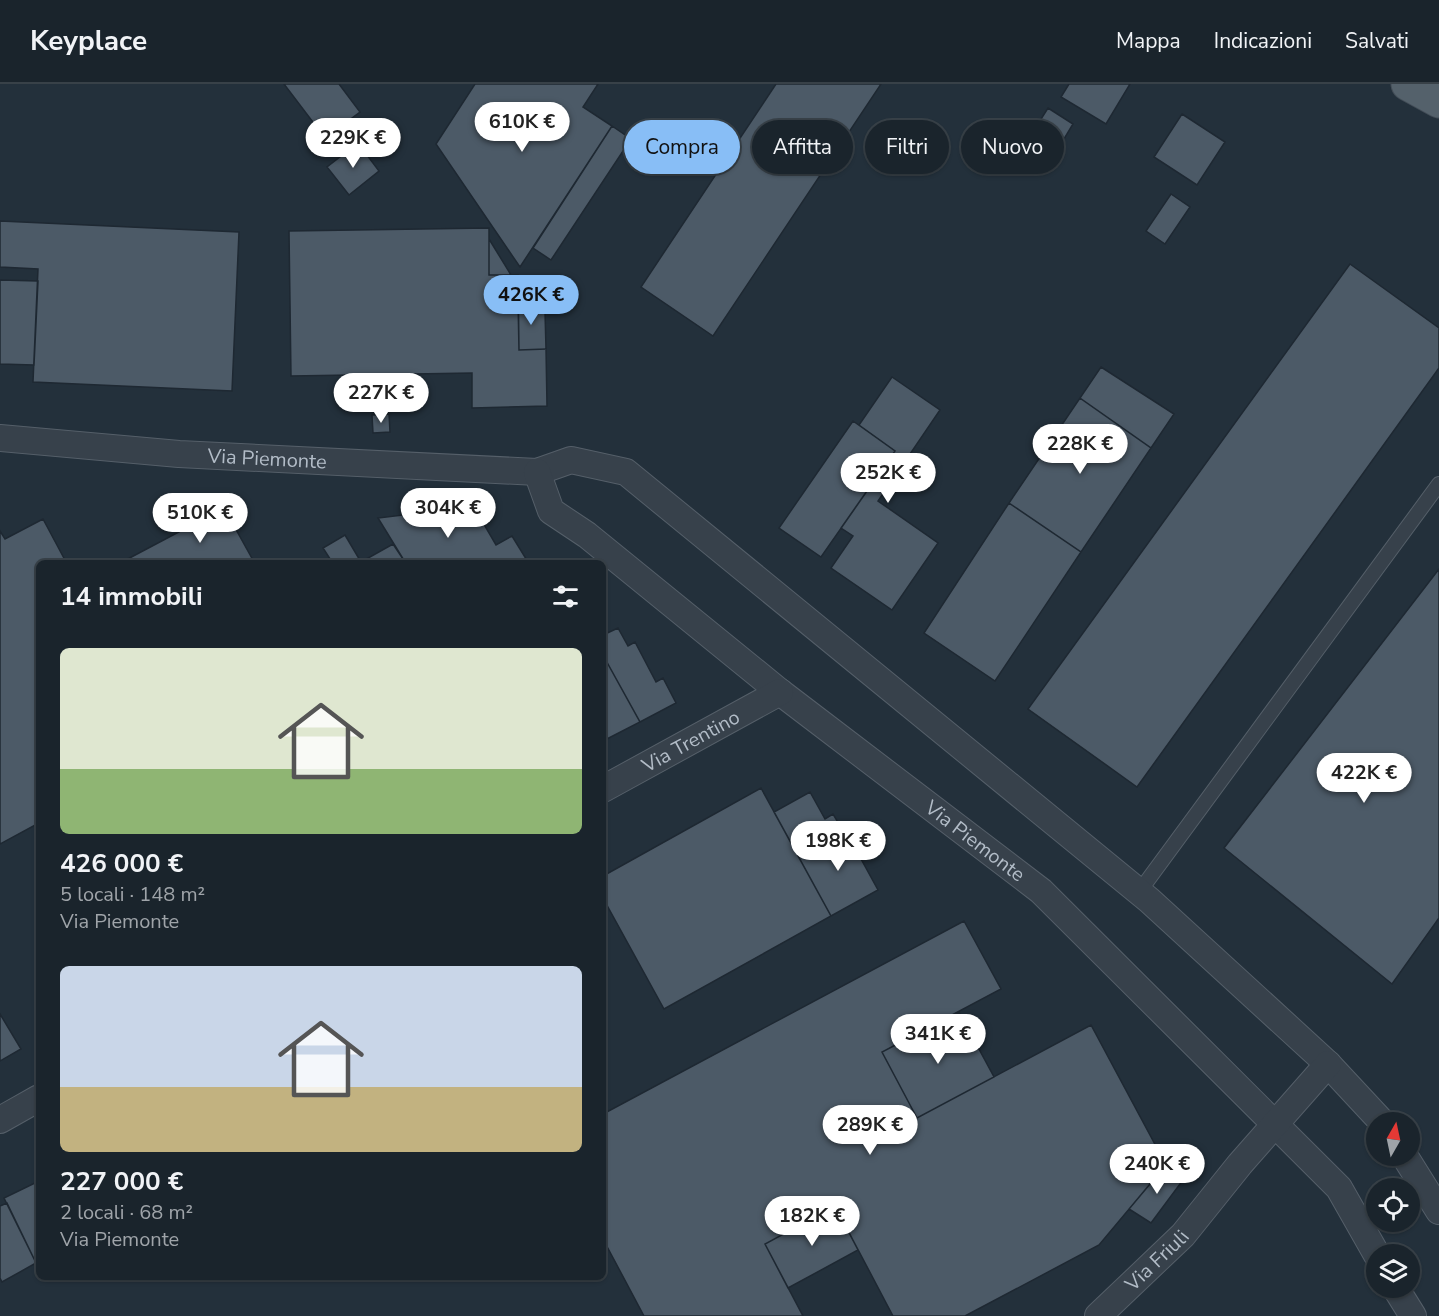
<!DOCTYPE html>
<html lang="it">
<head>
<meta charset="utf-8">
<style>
	body { margin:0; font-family:"Nunito Sans",sans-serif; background:#232c34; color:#f1f3f6; height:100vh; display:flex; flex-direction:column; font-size:22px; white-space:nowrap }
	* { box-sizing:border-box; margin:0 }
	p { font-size:20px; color:#9fa4a9 }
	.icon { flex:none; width:33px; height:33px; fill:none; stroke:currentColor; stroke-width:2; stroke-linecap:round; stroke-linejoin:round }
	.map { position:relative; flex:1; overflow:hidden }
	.panel { position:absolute; left:36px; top:476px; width:570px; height:720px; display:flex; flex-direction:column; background:#1a242c; border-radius:9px; box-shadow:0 2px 4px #0004,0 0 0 2px #384148 }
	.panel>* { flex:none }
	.guide { position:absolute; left:624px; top:36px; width:570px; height:54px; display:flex; gap:12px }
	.needle { width:39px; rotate:9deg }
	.tools { position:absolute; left:1366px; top:1028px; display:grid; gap:12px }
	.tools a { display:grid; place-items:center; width:54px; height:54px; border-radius:50%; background:#1a242c; box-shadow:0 2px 4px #0004,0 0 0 2px #384148; font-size:30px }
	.price { position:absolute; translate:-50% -51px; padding:0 14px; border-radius:21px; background:#fff; color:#222; font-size:20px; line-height:39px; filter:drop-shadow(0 2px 3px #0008) }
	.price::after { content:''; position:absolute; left:50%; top:36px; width:18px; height:14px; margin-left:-9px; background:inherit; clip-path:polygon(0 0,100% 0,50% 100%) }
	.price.current { background:#88bef6; color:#111 }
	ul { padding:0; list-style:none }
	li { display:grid; align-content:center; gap:12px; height:318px; padding:0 24px }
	li span { display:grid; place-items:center; height:186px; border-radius:9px; color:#555 }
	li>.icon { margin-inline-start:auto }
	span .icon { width:108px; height:108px; fill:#fffc; stroke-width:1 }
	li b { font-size:26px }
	h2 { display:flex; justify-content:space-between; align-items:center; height:72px; padding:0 24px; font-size:26px }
	.pill { padding:0 21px; border-radius:27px; background:#1a242c; box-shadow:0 2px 4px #0004,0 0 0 2px #384148; font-size:21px; line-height:54px }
	.pill.current { background:#88bef6; color:#111 }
	header { display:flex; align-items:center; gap:36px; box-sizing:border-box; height:84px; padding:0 30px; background:#1a242c; border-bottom:2px solid #384148 }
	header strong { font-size:28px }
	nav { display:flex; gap:33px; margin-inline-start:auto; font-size:21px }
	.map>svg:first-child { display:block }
</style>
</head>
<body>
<header>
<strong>Keyplace</strong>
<nav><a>Mappa</a><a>Indicazioni</a><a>Salvati</a></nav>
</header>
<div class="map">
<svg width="1439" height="1232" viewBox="0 0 1439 1232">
	<rect width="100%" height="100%" fill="#23303b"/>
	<!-- building -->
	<path fill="#4c5a67" stroke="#1e2832" stroke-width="1.5" d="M284 0H339L360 28 325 54Z
		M475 0H598L583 23 612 42 520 183 436 60Z
		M776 0H881L713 252 641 203Z
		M1069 0H1130L1106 40 1061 13Z
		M1048 24 1073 40 1055 70 1029 54Z
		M1182 30 1225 58 1197 101 1154 73Z
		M612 42 631 55 551 176 533 164Z
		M358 59 379 87 349 111 327 83Z
		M1171 110 1190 123 1165 160 1146 147Z
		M0 137 239 148 232 307 33 298 38 185 0 183Z
		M489 144V191H518L519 266 546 265 547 322 472 324V289L291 292 289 147Z
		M489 155 511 191H489Z
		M1350 180 1439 244V284L1137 703 1028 625Z
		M0 196 38 197 34 281 0 280Z
		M538 215V228H545L546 265 519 266 518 216Z
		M1101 283 1174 330 1151 364 1080 314Z
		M892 293 940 326 878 417 938 459 892 526 831 484 853 452 841 444 895 367 859 341Z
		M1080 314 1151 364 1081 468 1009 419Z
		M389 330 390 348 373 349 372 331Z
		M853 337 895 367 821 473 779 444Z
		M1009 419 1081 468 995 597 924 549Z
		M224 424 254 478H122Z
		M436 427 478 430 496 461 512 452 528 478H405L378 434Z
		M43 435 66 478H39V739L0 760V447L5 455Z
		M345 451 361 478H332L323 464Z
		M393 460 405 478H361Z
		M1439 485V834L1392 900 1224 764Z
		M618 544 628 562 635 558 656 598 663 594 676 619 640 638 603 571V551Z
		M603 571 640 638 603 657Z
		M761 704 831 832 664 925 603 814V792Z
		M810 708 825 735 833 730 842 745 797 770 774 728Z
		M844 744 878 806 831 832 797 770Z
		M964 837 1001 905 882 968 917 1034 1091 941 1166 1081 1099 1161 965 1232H893L835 1122 765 1160 803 1232H644L603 1155V1030Z
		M959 928 994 993 917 1034 882 968Z
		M0 930 21 965 0 977Z
		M1165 1082 1183 1096 1151 1139 1129 1125Z
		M39 1097V1185L4 1114Z
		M7 1119 36 1179 2 1198 0 1194V1122Z
		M835 1122 858 1166 788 1204 765 1160Z"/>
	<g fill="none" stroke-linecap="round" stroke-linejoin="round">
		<defs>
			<path id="service" d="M1139 808 1439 400"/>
			<g id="minor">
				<path id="s1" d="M0 354 179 370 537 388 571 376 626 388 1149 816 1328 980 1382 1038"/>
				<path id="s2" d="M537 388 551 427 587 451 780 608 1041 807 1339 1104 1377 1171"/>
				<path id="s3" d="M603 705 780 608"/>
				<path d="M0 1036 39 1014"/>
				<path d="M1404 1071 1439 1127"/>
				<path d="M1395 1203 1413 1232"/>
				<path id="s4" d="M1098 1232 1183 1151 1240 1080 1328 980"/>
			</g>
			<path id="primary" d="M1408 0 1439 17"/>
		</defs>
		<!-- service casing -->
		<use href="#service" stroke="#555f69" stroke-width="16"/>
		<!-- minor casing -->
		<use href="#minor" stroke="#555f69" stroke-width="28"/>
		<!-- primary casing -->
		<use href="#primary" stroke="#434d57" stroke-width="35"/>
		<!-- service -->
		<use href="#service" stroke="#37414b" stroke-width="14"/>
		<!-- minor -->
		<use href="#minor" stroke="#37414b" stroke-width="26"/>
		<!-- primary -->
		<use href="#primary" stroke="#54616b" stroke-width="33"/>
	</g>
	<g text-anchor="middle" stroke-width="5" stroke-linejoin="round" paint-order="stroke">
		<!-- street labels -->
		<g font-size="20" fill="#b2bcc7" stroke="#1c2630">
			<text dy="7" stroke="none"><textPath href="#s1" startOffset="268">Via Piemonte</textPath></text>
			<text dy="7" stroke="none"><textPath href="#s3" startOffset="100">Via Trentino</textPath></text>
			<text dy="7" stroke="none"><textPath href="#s2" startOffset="579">Via Piemonte</textPath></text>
			<text dy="7" stroke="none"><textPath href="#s4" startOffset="81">Via Friuli</textPath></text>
		</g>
	</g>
</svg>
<div class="tools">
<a><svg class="needle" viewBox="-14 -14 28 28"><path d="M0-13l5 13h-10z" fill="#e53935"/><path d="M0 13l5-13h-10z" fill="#9fa4a9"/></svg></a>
<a><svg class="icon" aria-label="locate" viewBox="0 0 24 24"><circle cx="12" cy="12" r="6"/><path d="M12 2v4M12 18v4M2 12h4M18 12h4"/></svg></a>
<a><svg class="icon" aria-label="layers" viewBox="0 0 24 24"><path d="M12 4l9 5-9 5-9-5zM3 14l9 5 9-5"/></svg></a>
</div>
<b class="price" style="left:522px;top:69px">610K €</b>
<b class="price" style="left:353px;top:85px">229K €</b>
<b class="price current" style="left:531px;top:242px">426K €</b>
<b class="price" style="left:381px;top:340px">227K €</b>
<b class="price" style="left:1080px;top:391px">228K €</b>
<b class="price" style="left:888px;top:420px">252K €</b>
<b class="price" style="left:448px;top:455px">304K €</b>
<b class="price" style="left:200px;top:460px">510K €</b>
<b class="price" style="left:1364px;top:720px">422K €</b>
<b class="price" style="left:838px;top:788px">198K €</b>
<b class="price" style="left:938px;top:981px">341K €</b>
<b class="price" style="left:870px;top:1072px">289K €</b>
<b class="price" style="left:1157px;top:1111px">240K €</b>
<b class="price" style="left:812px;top:1163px">182K €</b>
<div class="guide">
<a class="pill current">Compra</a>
<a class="pill">Affitta</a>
<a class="pill">Filtri</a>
<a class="pill">Nuovo</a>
</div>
<section class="panel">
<h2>14 immobili<svg class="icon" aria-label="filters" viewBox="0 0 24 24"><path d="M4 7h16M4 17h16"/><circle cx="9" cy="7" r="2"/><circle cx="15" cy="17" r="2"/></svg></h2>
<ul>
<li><span style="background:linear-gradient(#dfe7d0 65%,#8fb573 0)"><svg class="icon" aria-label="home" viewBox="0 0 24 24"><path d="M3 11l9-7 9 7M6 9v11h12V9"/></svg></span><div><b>426 000 €</b><p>5 locali · 148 m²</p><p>Via Piemonte</p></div></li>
<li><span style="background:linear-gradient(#c9d6e8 65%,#c2b280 0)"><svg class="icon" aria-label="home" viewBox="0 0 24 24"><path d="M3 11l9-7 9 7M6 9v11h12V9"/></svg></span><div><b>227 000 €</b><p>2 locali · 68 m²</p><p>Via Piemonte</p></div></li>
</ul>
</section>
</div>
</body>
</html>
